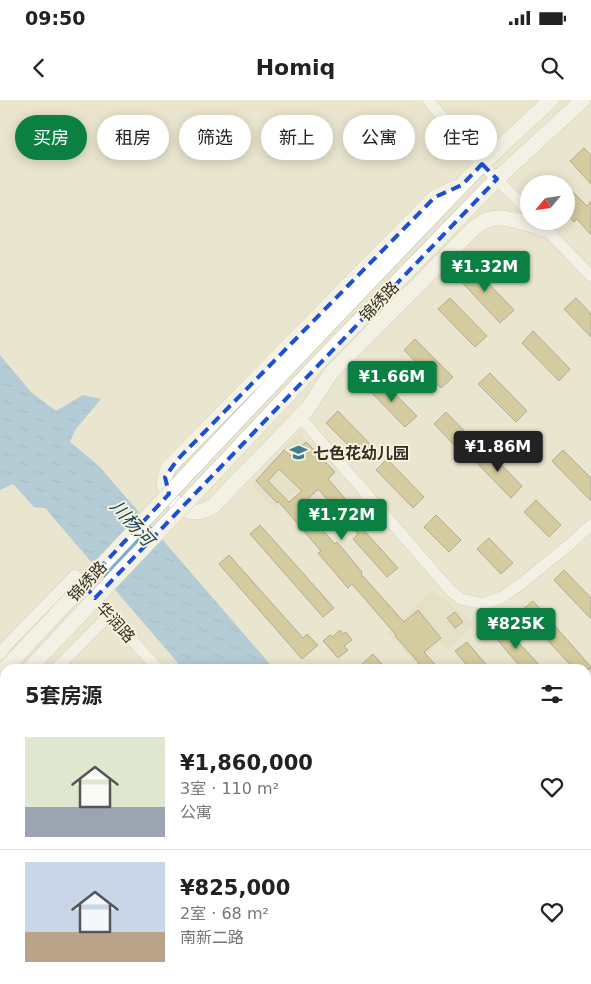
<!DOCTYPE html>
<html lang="zh">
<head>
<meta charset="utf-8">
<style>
	body { margin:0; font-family:"DejaVu Sans","Noto Sans SC",sans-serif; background:#f2f2f2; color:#222; height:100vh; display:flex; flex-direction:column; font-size:19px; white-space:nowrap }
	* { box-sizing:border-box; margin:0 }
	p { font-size:16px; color:#767676 }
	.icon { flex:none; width:28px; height:28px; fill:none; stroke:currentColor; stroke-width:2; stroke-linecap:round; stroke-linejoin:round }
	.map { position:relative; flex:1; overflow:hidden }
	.drawer { position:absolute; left:0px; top:564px; width:591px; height:321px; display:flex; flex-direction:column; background:#fff; border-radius:15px 15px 0 0; box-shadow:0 2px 12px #0003 }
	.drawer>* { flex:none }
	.hud { position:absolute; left:15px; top:15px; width:561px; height:45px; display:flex; gap:10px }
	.needle { width:32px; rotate:241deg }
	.controls { position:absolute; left:520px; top:75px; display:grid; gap:10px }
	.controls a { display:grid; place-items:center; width:55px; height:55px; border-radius:50%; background:#fff; box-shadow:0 2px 12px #0003; font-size:25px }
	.price { position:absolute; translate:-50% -42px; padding:0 11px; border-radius:5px; background:#0b8043; color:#fff; font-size:16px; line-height:32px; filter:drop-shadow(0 1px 2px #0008) }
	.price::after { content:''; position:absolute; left:50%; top:30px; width:15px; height:11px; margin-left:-8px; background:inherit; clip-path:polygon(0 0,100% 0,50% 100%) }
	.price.selected { background:#222; color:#fff }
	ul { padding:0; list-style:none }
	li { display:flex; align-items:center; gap:15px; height:125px; padding:0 25px }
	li+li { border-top:1px solid #e0e0e0 }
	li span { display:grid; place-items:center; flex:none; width:140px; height:100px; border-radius:0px; color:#555 }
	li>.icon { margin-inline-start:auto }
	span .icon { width:60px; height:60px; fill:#fffc; stroke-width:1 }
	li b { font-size:21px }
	h2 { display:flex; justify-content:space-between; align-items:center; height:60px; padding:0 25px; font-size:21px }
	.pill { padding:0 18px; border-radius:22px; background:#fff; box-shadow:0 2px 12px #0003; font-size:18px; line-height:45px }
	.pill.selected { background:#0b8043; color:#fff }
	.status { display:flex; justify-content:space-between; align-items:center; height:35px; padding:0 25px; background:#fff; direction:ltr }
	.status svg { height:14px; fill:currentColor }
	header { display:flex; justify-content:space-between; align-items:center; height:65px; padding:0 25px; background:#fff; font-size:22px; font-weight:800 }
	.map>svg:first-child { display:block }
</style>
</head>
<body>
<div class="status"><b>09:50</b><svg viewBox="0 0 49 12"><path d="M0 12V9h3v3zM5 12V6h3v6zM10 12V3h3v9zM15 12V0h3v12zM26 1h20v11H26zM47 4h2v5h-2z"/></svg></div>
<header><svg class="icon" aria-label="back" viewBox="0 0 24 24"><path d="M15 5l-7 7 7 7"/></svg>Homiq<svg class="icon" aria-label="search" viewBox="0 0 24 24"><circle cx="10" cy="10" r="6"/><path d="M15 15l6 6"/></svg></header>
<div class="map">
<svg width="591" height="884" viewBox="0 0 591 884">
	<defs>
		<pattern id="water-ripples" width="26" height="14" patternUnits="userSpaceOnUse" patternTransform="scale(1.25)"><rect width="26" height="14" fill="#71addd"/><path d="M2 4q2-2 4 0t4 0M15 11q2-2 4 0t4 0" fill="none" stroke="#5d8db3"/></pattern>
	</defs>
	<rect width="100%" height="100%" fill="#e9e5ce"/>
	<!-- built -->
	<path fill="#e1dbbd" d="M299 333 337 372 308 403 294 391 276 410 254 390 252 383Z
		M431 490 475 523 448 550 440 543 416 563 388 533Z"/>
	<!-- water -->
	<path fill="url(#water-ripples)" d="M0 255 31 292 56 311 83 295 101 299 75 330 70 342 99 366 274 569H183L45 408 34 407 13 384 0 390Z
		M458 880H552L555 884H462Z"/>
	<!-- building -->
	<path fill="#baab64" stroke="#6a6652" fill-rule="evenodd" d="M584 48 591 55V84L570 61Z
		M566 85 587 106 591 101V135L577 119 574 122 566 113Z
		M469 163 514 210 500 223 456 176Z
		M450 198 487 236 475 247 438 209Z
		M576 198 591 214V237L564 209Z
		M533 231 570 269 559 281 522 243Z
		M415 239 453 277 441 288 404 250Z
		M490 273 527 311 516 322 478 284Z
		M379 278 417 316 405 327 368 289Z
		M338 311 375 349 363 360 326 323Z
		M446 312 470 337 458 349 434 324Z
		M306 342 335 372 328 379 365 421 360 426 398 468 387 477 353 439 358 434 318 389 301 406 335 444 337 442 362 472 361 474 404 522 418 510 441 538 424 552 439 569H420L417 565 419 563 395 536 396 535 352 484 348 488 318 453 321 451 278 401 277 403 256 381 284 350 291 356ZM279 369 302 391 289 402 268 381Z
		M485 348 522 386 511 398 474 360Z
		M563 350 591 378V401L552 361Z
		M387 359 424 397 413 408 376 370Z
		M536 400 561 425 549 437 524 412Z
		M436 415 461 440 449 452 424 427Z
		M260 425 334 508 323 517 250 434Z
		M489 438 513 463 501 474 477 449Z
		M229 455 303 538 307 534 318 545 302 559 219 464Z
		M564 470 591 498V519L554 480Z
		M533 501 591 567V569H574L521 511Z
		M455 512 463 522 455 528 447 518Z
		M505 526 518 542 543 569H523L510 555 494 535Z
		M340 530 343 534 346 532 352 540 344 546 348 550 338 558 323 541 330 535 332 537Z
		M467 542 490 569H470L455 551Z
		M373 554 386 569H367L362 564Z"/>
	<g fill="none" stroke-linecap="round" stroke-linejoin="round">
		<defs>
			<path id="minor" d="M428 0 482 64 529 112
				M540 123 591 176
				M299 316 450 490 461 499 484 504 502 497 522 483 569 445 591 425
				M0 554 5 547 75 475 158 569
				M56 569 110 514
				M0 621 5 616
				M586 804 591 798
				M435 880 439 884
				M512 884 516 880
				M563 884 566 881"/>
			<path id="major" d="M462 85 435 97 168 368C166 374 163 380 165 387 170 401 187 416 202 411 206 410 210 408 213 406L308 308 331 273 473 129C477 126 482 122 487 120 503 114 529 124 545 129
				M192 369 309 245 482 64 551 0
				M204 384 321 260 497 79 583 0
				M5 569 46 525
				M29 569 58 538
				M0 599 5 594"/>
		</defs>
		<!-- minor casing -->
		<use href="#minor" stroke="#c0bca6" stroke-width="12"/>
		<!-- major casing -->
		<use href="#major" stroke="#c0bca6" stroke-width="16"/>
		<!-- minor -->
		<use href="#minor" stroke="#fff" stroke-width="11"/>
		<!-- major -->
		<use href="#major" stroke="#fff" stroke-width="15"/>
		<defs>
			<path id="major-bridge" d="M46 525 192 369
				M58 538 204 384"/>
		</defs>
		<!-- major-bridge casing -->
		<use href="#major-bridge" stroke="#c0bca6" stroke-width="16" stroke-linecap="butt"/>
		<!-- major-bridge -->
		<use href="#major-bridge" stroke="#fff" stroke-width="15"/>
	</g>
	<!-- marked area -->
	<path d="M0 0H591V884H0ZM482 64 497 79 95 498 84 485 169 394 165 377 178 359 435 97 462 85Z" fill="#e9e5ce" fill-opacity=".55" fill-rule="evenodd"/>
	<path fill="none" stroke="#1d4ed8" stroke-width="4" stroke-dasharray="10 6" stroke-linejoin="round" d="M482 64 497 79 95 498 84 485 169 394 165 377 178 359 435 97 462 85Z"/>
	<!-- icons -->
	<defs>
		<symbol id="school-bare" viewBox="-9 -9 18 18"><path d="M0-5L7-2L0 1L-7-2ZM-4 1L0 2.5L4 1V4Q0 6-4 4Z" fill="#3e7d91" stroke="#f6f2db" stroke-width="2.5" paint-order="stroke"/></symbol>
	</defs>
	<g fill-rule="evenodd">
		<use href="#school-bare" x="286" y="340" width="25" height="25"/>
	</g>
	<g text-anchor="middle" stroke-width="4" stroke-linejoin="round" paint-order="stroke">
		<!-- street labels -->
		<g font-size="16" fill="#302e25" stroke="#f6f2db">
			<text transform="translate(379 201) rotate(-46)" y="6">锦绣路</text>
			<text transform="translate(87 481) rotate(-47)" y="6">锦绣路</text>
			<text transform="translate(116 522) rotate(48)" y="6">华润路</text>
		</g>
		<!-- poi labels -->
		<g font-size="16" font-weight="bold" fill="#302e25" stroke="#f6f2db" text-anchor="start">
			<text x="313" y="359">七色花幼儿园</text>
		</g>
		<!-- water labels -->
		<g font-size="18" font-style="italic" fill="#0e3d5d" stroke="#f6f2db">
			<text transform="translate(132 423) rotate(48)" y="6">川杨河</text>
		</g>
	</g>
</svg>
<div class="controls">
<a><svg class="needle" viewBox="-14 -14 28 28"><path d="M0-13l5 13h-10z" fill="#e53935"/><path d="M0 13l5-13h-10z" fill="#767676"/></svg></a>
</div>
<b class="price" style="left:485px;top:193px">¥1.32M</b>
<b class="price" style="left:392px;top:303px">¥1.66M</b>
<b class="price selected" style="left:498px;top:373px">¥1.86M</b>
<b class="price" style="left:342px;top:441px">¥1.72M</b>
<b class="price" style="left:516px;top:550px">¥825K</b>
<div class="hud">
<a class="pill selected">买房</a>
<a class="pill">租房</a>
<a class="pill">筛选</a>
<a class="pill">新上</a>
<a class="pill">公寓</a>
<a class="pill">住宅</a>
</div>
<section class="drawer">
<h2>5套房源<svg class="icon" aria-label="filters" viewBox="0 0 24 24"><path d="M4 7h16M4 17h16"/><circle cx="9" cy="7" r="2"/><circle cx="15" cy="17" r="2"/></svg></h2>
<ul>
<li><span style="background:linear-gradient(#dfe7d0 70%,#9aa5b1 0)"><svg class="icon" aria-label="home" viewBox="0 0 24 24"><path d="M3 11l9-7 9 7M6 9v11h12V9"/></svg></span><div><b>¥1,860,000</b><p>3室 · 110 m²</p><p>公寓</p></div><svg class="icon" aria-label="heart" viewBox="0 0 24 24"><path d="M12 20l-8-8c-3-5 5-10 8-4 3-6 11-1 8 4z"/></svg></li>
<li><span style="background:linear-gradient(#c9d6e8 70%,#b9a48a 0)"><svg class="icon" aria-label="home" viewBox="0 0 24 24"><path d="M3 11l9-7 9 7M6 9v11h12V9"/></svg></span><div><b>¥825,000</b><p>2室 · 68 m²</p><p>南新二路</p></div><svg class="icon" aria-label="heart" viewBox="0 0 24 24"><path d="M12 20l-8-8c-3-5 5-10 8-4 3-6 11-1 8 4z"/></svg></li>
</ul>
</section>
</div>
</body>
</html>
